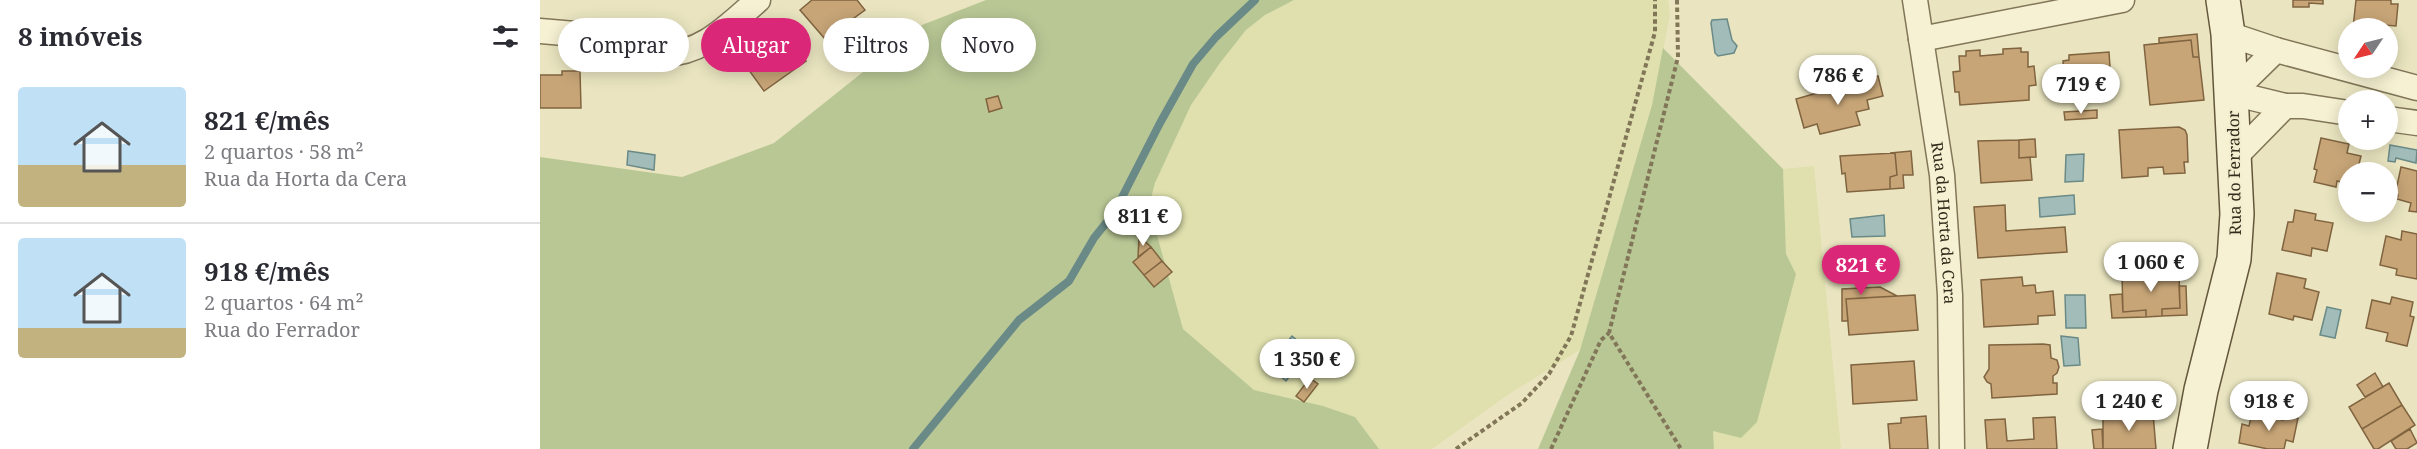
<!DOCTYPE html>
<html lang="pt">
<head>
<meta charset="utf-8">
<style>
	body { margin:0; font-family:"Noto Serif",serif; background:#f2f2f3; color:#2b2b33; height:100vh; display:flex; flex-direction:column; font-size:22px; white-space:nowrap }
	* { box-sizing:border-box; margin:0 }
	p { font-size:20px; color:#7c7c81 }
	.icon { flex:none; width:33px; height:33px; fill:none; stroke:currentColor; stroke-width:2; stroke-linecap:round; stroke-linejoin:round }
	.map { position:relative; flex:1; overflow:hidden }
	.side { display:flex; flex-direction:column; background:#fff; width:540px }
	.side>* { flex:none }
	.guide { position:absolute; left:18px; top:18px; width:570px; height:54px; display:flex; gap:12px }
	.needle { width:39px; rotate:235deg }
	.tools { position:absolute; left:1798px; top:18px; display:grid; gap:12px }
	.tools a { display:grid; place-items:center; width:60px; height:60px; border-radius:50%; background:#fff; box-shadow:0 3px 15px #0003; font-size:30px }
	.price { position:absolute; translate:-50% -51px; padding:0 14px; border-radius:21px; background:#fff; color:#222; font-size:20px; line-height:39px; filter:drop-shadow(0 2px 3px #0008) }
	.price::after { content:''; position:absolute; left:50%; top:36px; width:18px; height:14px; margin-left:-9px; background:inherit; clip-path:polygon(0 0,100% 0,50% 100%) }
	.price.active { background:#db2777; color:#fff }
	ul { padding:0; list-style:none }
	li { display:flex; align-items:center; gap:18px; height:150px; padding:0 18px }
	li+li { border-top:2px solid #e1e1e2 }
	li span { display:grid; place-items:center; flex:none; width:168px; height:120px; border-radius:6px; color:#555 }
	li>.icon { margin-inline-start:auto }
	span .icon { width:72px; height:72px; fill:#fffc; stroke-width:1 }
	li b { font-size:26px }
	h2 { display:flex; justify-content:space-between; align-items:center; height:72px; padding:0 18px; font-size:26px }
	.pill { padding:0 21px; border-radius:27px; background:#fff; box-shadow:0 3px 15px #0003; font-size:21px; line-height:54px }
	.pill.active { background:#db2777; color:#fff }
	main { display:flex; flex:1; min-height:0 }
	.map>svg:first-child { display:block }
</style>
</head>
<body>
<main>
<section class="side">
<h2>8 imóveis<svg class="icon" aria-label="filters" viewBox="0 0 24 24"><path d="M4 7h16M4 17h16"/><circle cx="9" cy="7" r="2"/><circle cx="15" cy="17" r="2"/></svg></h2>
<ul>
<li><span style="background:linear-gradient(#bfe0f5 65%,#c2b280 0)"><svg class="icon" aria-label="home" viewBox="0 0 24 24"><path d="M3 11l9-7 9 7M6 9v11h12V9"/></svg></span><div><b>821 €/mês</b><p>2 quartos · 58 m²</p><p>Rua da Horta da Cera</p></div></li>
<li><span style="background:linear-gradient(#bfe0f5 75%,#c2b280 0)"><svg class="icon" aria-label="home" viewBox="0 0 24 24"><path d="M3 11l9-7 9 7M6 9v11h12V9"/></svg></span><div><b>918 €/mês</b><p>2 quartos · 64 m²</p><p>Rua do Ferrador</p></div></li>
</ul>
</section>
<div class="map">
<svg width="1877" height="449" viewBox="0 0 1877 449">
	<rect width="100%" height="100%" fill="#eae5c0"/>
	<!-- farmland -->
	<path fill="#dfe0ad" d="M754 0H1128L1130 15 1112 105 1040 350 969 394 892 449H839L815 417 783 406 714 390 643 329 609 206 615 183 651 105 680 63 706 30 725 15Z
		M1274 166 1301 449H1174L1173 430 1201 438 1256 274 1246 254 1243 169Z"/>
	<!-- green -->
	<path fill="#b9c795" d="M446 0H754L725 15 706 30 680 63 651 105 615 183 609 206 643 329 714 390 783 406 815 417 839 449H0V157L142 177 234 143 382 25Z
		M1123 48 1243 169 1246 254 1256 274 1217 422 1201 438 1173 431 1174 449H998L1040 350 1112 105Z"/>
	<!-- water -->
	<path fill="#a2bdb9" stroke="#6a8a87" stroke-width="1.5" d="M1187 19 1192 40 1197 46 1194 53 1178 56 1175 53 1171 23 1172 20Z
		M1850 145 1877 150 1876 163 1856 158 1855 162 1848 161Z
		M88 151 115 155 114 170 87 165Z
		M1544 154 1543 181 1525 182 1526 155Z
		M1534 195 1535 214 1500 217 1499 198Z
		M1344 215 1345 236 1312 237 1310 219Z
		M1525 295H1545L1546 328H1526Z
		M1787 307 1801 310 1795 338 1780 335Z
		M752 336 770 351 746 381 728 366Z
		M1521 336 1538 338 1540 365 1524 366Z"/>
	<g fill="none" stroke-linecap="round" stroke-linejoin="round">
		<!-- stream -->
		<path stroke="#6a8a87" stroke-width="8" d="M373 449 479 320 529 281 554 238 574 213 620 123 653 64 676 37 715 0"/>
	</g>
	<!-- building -->
	<path fill="#c7a577" stroke="#806440" stroke-width="1.5" d="M272 0H317L325 10 285 39 260 10Z
		M1753 0H1783V4L1769 3V7H1753Z
		M1816 0H1851V4H1858L1856 26 1844 25V28H1813Z
		M241 32 266 61 224 91 201 59 216 46 219 50Z
		M1657 34 1659 57H1653L1651 40 1619 43V38Z
		M1651 40 1653 57H1659L1664 100 1610 105 1604 45Z
		M1481 48V52H1488V67L1494 66 1496 85 1489 86V100L1420 105 1419 92H1415L1413 72 1420 71 1419 56H1426V51L1440 50V56L1463 54V49Z
		M1569 52 1572 97 1523 102 1520 92H1525L1523 61 1529 60V55Z
		M22 71H40L41 108H0V75H22Z
		M1338 76 1343 96 1327 100 1329 109 1316 112 1320 125 1280 134 1277 124 1264 128 1256 99 1298 87 1299 91 1318 85 1317 82Z
		M458 96 462 108 449 112 446 99Z
		M1557 110V118L1525 120 1524 112Z
		M1639 127 1645 130 1647 135 1648 162H1644L1645 173 1624 174 1623 167 1608 168V176L1582 178 1579 130Z
		M1781 138 1809 144 1807 153 1821 156 1817 172H1809V184L1797 181 1796 187 1774 182 1777 170 1774 169Z
		M1495 139 1496 157 1479 158V140Z
		M1479 140V158L1490 157 1492 180 1441 183 1438 141Z
		M1371 151 1373 175H1363L1364 188 1350 189V177L1357 175 1355 153H1350Z
		M1355 153 1357 175 1350 177V189L1307 192 1305 173 1302 174 1300 156Z
		M1861 167 1877 171V212L1869 211 1871 203 1857 199 1858 195H1855Z
		M1465 205 1466 231 1525 227 1527 252 1438 258 1434 207Z
		M1755 210 1776 214 1775 220 1793 223 1787 251 1772 248 1771 256 1742 250 1748 222H1753Z
		M1862 231 1877 234V279L1856 275 1857 269 1840 265 1846 236 1861 240Z
		M601 238 611 247 598 257 599 239Z
		M611 247 622 261 604 275 593 262Z
		M622 261 632 272 614 287 604 275Z
		M1639 273 1640 308 1622 309V316L1606 317V310L1583 312 1582 275Z
		M1737 273 1766 279 1764 288 1779 292 1772 320 1754 316 1753 320 1729 314Z
		M1482 277 1483 286 1495 285 1496 293 1513 291 1515 315 1498 316V324L1444 327 1441 280Z
		M1639 286H1646L1647 315 1622 316V309L1640 308Z
		M1340 287 1357 296 1306 299 1308 321H1302V289Z
		M1582 294 1583 312 1606 310V317L1572 318 1570 295Z
		M1375 295 1378 330 1309 335 1306 299Z
		M1852 297 1873 302 1870 316 1874 317 1867 346 1846 341 1848 333 1826 328 1832 300 1850 304Z
		M1503 344 1510 345 1511 358 1517 360 1519 367 1517 373 1513 376V383H1517V394L1452 398 1451 384 1447 382 1444 377 1449 369V345Z
		M1374 361 1377 400 1313 404 1311 365Z
		M1835 373 1843 387 1825 397 1817 385Z
		M770 378 778 384 764 402 756 396Z
		M1849 383 1862 405 1822 429 1809 407Z
		M1862 405 1875 425 1838 449H1834L1822 429Z
		M1613 413 1616 449H1563V417Z
		M1712 413 1743 420V415L1758 418 1753 442 1746 440 1744 449H1728L1699 443 1702 424 1709 426Z
		M1386 416 1388 449H1350L1348 424 1361 423V418Z
		M1515 417 1517 449H1447L1445 420 1465 419 1467 441 1494 439 1493 418Z
		M1562 429 1563 449H1554L1552 430Z
		M1870 429 1877 443 1867 449H1856L1851 441Z"/>
	<g fill="none" stroke-linecap="round" stroke-linejoin="round">
		<defs>
			<g id="street">
				<path id="s1" d="M1375 0 1402 175 1410 295 1412 449"/>
				<path d="M0 31 35 34 120 54C161 56 189 25 218 0"/>
				<path d="M1688 34 1736 50 1877 88"/>
				<path d="M1381 39 1582 0"/>
				<path d="M1692 93 1736 50"/>
				<path d="M1692 93 1745 106"/>
				<path d="M1848 119 1877 123"/>
				<path d="M1695 157 1745 106H1763L1809 113"/>
			</g>
			<path id="secondary" d="M1650 449 1661 390 1694 259 1697 214 1688 34 1683 0"/>
		</defs>
		<!-- street casing -->
		<use href="#street" stroke="#827659" stroke-width="27"/>
		<!-- secondary casing -->
		<use href="#secondary" stroke="#64573c" stroke-width="36"/>
		<!-- path -->
		<path stroke="#827659" stroke-width="4" stroke-dasharray="4.5 3" stroke-linecap="butt" d="M1137 0 1138 57 1069 333 1141 449
			M916 449 982 403 1009 374 1031 336 1115 32V0
			M1011 449 1061 340 1069 333"/>
		<!-- street -->
		<use href="#street" stroke="#f6f1d2" stroke-width="24"/>
		<!-- secondary -->
		<use href="#secondary" stroke="#f6f1d2" stroke-width="33"/>
	</g>
	<g text-anchor="middle" stroke-width="4.5" stroke-linejoin="round" paint-order="stroke">
		<!-- street labels -->
		<g font-size="16" fill="#332b1c" stroke="#f3eecf">
			<text transform="translate(1694 173) rotate(-91)" y="6">Rua do Ferrador</text>
			<text dy="6" stroke="none"><textPath href="#s1" startOffset="225">Rua da Horta da Cera</textPath></text>
		</g>
	</g>
</svg>
<div class="tools">
<a><svg class="needle" viewBox="-14 -14 28 28"><path d="M0-13l5 13h-10z" fill="#e53935"/><path d="M0 13l5-13h-10z" fill="#7c7c81"/></svg></a>
<a>+</a>
<a>−</a>
</div>
<b class="price" style="left:1298px;top:106px">786 €</b>
<b class="price" style="left:1541px;top:115px">719 €</b>
<b class="price" style="left:603px;top:247px">811 €</b>
<b class="price" style="left:1611px;top:293px">1 060 €</b>
<b class="price active" style="left:1321px;top:296px">821 €</b>
<b class="price" style="left:767px;top:390px">1 350 €</b>
<b class="price" style="left:1589px;top:432px">1 240 €</b>
<b class="price" style="left:1729px;top:432px">918 €</b>
<div class="guide">
<a class="pill">Comprar</a>
<a class="pill active">Alugar</a>
<a class="pill">Filtros</a>
<a class="pill">Novo</a>
</div>
</div>
</main>
</body>
</html>
